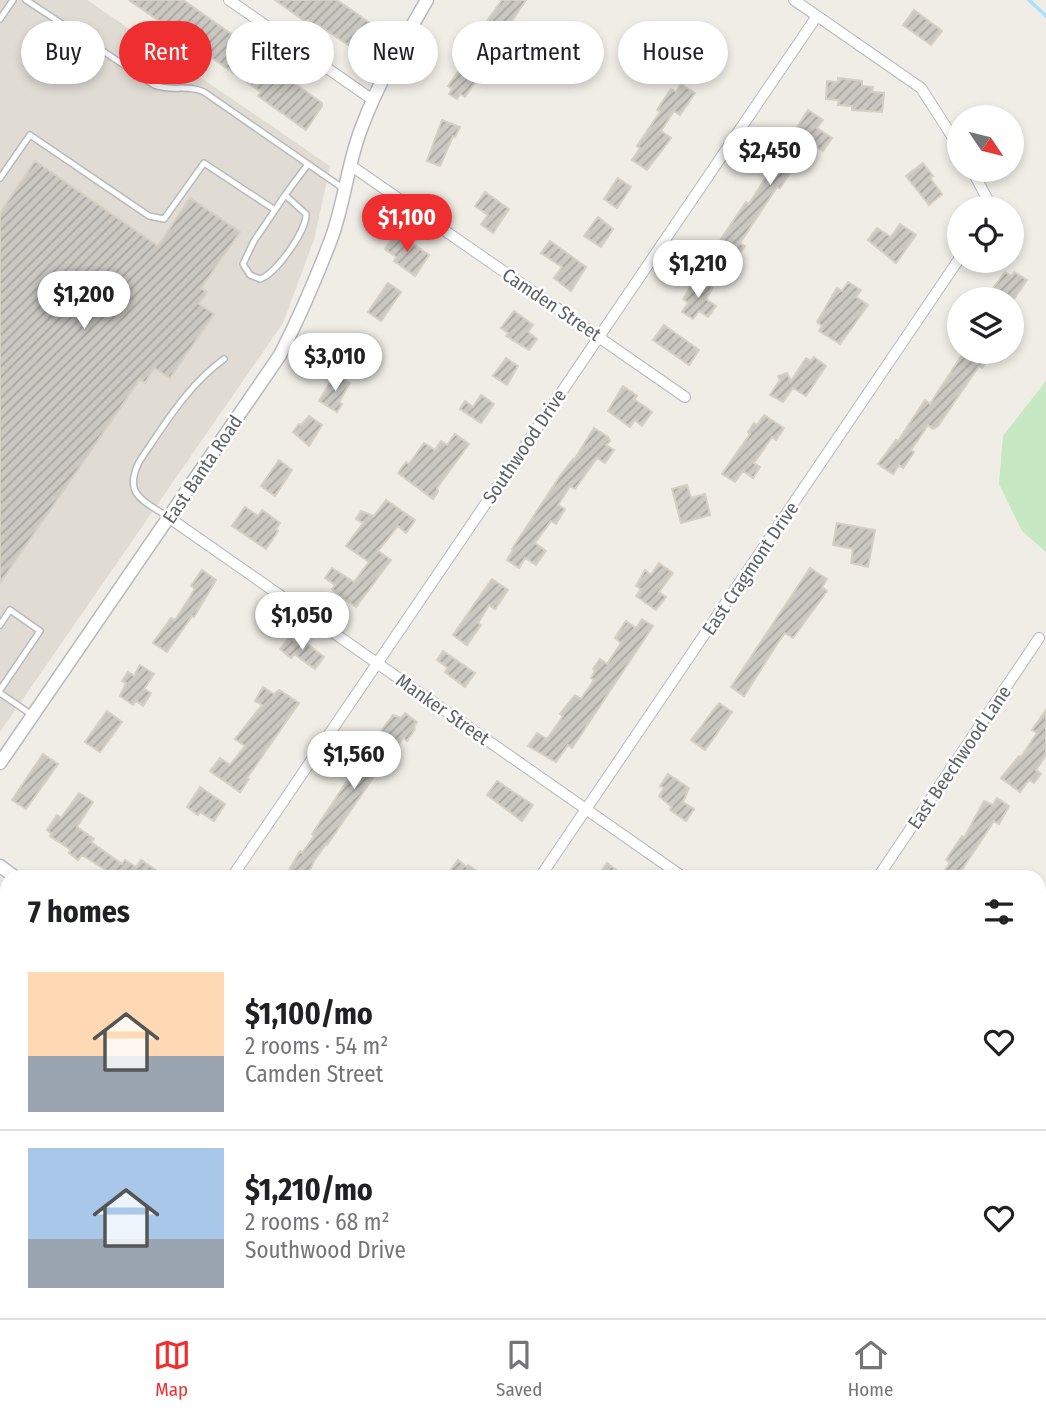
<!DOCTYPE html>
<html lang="en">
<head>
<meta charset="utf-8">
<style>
	body { margin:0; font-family:"Fira Sans Condensed",sans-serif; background:#f6f6f6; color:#202124; height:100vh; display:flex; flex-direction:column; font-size:26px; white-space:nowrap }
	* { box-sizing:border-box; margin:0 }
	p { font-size:23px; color:#757577 }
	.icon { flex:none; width:38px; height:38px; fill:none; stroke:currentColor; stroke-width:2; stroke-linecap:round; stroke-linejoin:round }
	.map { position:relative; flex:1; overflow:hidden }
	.sheet { position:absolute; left:0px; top:870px; width:1046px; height:450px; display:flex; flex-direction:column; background:#fff; border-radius:21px 21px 0 0; box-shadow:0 4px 10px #0003 }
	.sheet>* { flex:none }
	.hud { position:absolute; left:21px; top:21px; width:1004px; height:63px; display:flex; gap:14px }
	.needle { width:46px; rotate:125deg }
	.tools { position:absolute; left:947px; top:105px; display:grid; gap:14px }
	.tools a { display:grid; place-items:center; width:77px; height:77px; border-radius:50%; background:#fff; box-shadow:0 4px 10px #0003; font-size:35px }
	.price { position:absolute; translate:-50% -60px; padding:0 16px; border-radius:24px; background:#fff; color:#222; font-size:23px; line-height:46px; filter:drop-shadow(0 2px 4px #0008) }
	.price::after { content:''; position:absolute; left:50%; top:42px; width:21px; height:16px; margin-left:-10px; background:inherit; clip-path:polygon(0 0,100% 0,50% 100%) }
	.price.current { background:#ef2e2f; color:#fff }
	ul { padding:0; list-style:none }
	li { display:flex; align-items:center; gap:21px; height:175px; padding:0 28px }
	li+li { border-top:2px solid #e0e0e0 }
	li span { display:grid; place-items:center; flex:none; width:196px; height:140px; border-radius:0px; color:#555 }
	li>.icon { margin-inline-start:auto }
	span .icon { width:84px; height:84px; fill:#fffc; stroke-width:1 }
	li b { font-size:30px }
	h2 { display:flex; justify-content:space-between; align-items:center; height:84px; padding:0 28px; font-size:30px }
	.chip { padding:0 24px; border-radius:32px; background:#fff; box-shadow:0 4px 10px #0003; font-size:24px; line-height:63px }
	.chip.current { background:#ef2e2f; color:#fff }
	.menu { display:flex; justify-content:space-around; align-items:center; height:98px; border-top:2px solid #e0e0e0; background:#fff; font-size:19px; color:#757577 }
	.menu a { display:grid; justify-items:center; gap:4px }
	.menu .current { color:#ef2e2f }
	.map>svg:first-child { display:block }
</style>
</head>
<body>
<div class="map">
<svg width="1046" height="1318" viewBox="0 0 1046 1318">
	<defs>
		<pattern id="building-hatch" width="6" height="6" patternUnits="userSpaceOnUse" patternTransform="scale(1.75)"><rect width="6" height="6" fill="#cbc8c2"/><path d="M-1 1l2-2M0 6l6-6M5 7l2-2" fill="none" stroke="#a8a6a1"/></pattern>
	</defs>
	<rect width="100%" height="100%" fill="#f0ede6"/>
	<!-- education -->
	<path fill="#e0dcd4" d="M0 0H87L330 166 314 240 283 323 0 732Z"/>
	<!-- pitch -->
	<path fill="#c6e8c2" d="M1046 381V552L1022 531 999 484 1003 436Z"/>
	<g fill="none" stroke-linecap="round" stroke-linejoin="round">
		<!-- stream -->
		<path stroke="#a8e0ff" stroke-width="3.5" d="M1029 0 1046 16"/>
	</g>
	<!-- building -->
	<path fill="url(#building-hatch)" stroke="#d6cfc4" stroke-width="2" d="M129 0H183L274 64 273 66 284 76 322 103V106L306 130 258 96 261 92Z
		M275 0H337L377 28 360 53 320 26 319 28 307 20 306 22Z
		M502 0H526L479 70 482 72 465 97 460 94 457 99 449 94 452 89 448 86 474 49 469 46Z
		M914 10 942 31 931 45 903 25Z
		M709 40 727 52 710 77 692 65 697 58 692 55 698 46 703 50Z
		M838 78 862 81V86L873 87 872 92 884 93 882 112 852 110V106L838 105 839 100 826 99 827 81 838 82Z
		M681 84 695 93 680 115 674 111 661 131 671 138 647 170 632 160 640 148 637 146 660 112 657 110 671 89 676 92Z
		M808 110 823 120 817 128 832 138 823 151 808 141 804 146 792 163 795 165 792 170 780 188 777 187 740 243 745 246 733 263 728 260 725 265 711 254 746 202 749 204Z
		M442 120 460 127 455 137 453 136 440 166 427 161Z
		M35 161 158 246 190 198 240 232 201 288 207 292 199 304 214 314 170 378 154 368 145 383 140 379 0 583V213Z
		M923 163 933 176 930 178 942 194 929 205 906 176Z
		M618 178 631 187 617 208 604 199Z
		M485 192 509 209 493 233 481 224 488 215 475 206Z
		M598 217 613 229 601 247 584 236Z
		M900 224 916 235 896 263 868 240 877 228 891 237Z
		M396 232 429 255 415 276 394 261 396 257 385 249Z
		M550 241 586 267 571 291 554 278 562 267 541 253Z
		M1005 272 1012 276 1014 272 1027 280 1014 299H985Z
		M697 277 713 288 706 299 716 306 708 317 699 311 693 319 682 312 688 303 683 299Z
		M848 282 861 290 856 297 868 305 840 344 819 331 822 326 817 322 837 288 842 291Z
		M388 283 401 292 381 321 368 312Z
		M514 311 533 325 528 332 537 339 529 350 506 336 508 333 501 328Z
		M664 325 699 350 689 365 653 340Z
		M350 337 372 346 362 367 343 357 345 353 343 351Z
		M964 352H981L989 358 982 368 979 366 938 426 933 429 928 425 911 450 914 452 903 468 899 465 893 474 878 464 896 440 898 441 925 400 930 404Z
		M814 357 826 366 806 396 793 388 783 402 770 395 780 380 778 376 787 373 791 381 806 358 811 361Z
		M506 358 518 366 507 385 493 376Z
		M335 374 350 383 339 402 342 404 337 412 319 401Z
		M623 386 637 396 634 399 652 412 642 426 635 420 630 427 608 411Z
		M481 395 494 404 481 423 460 409 465 401 473 407Z
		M764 415 784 428 776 440 772 437 754 463 760 467 753 478 743 471 735 482 722 474 750 434 748 432 754 423 757 425Z
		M309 416 322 425 309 446 293 432 299 424 301 425Z
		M594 428 608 437 610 441 606 445 614 450 605 463 597 458 575 489 570 486 558 505 565 509 556 524 551 521 535 543 546 551 536 565 525 558 519 568 507 560 513 550 512 549 560 476 573 459 574 460Z
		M455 434 469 444 437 488 438 492 433 499 398 473 406 462 409 464 424 443 435 450 441 441 447 445Z
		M279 460 292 470 275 496 261 486Z
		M687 485 691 498 705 494 710 515 681 523 672 489Z
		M386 500 415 520 406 533 398 526 378 551 391 560 356 607 338 595 332 589 335 585 325 578 332 568 354 582 369 562 346 546 363 523 356 519 361 511 374 516Z
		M245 507 258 516 262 510 280 523 276 529 278 531 266 549 232 526Z
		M837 523 875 530 868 567 851 563 853 549 833 545Z
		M659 563 673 573 659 592 666 597 656 610 636 596 641 589 636 586 645 570 651 575Z
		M810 568 827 579 822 587 827 591 793 638 785 633 779 641 744 696 731 687Z
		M202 570 216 580 194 617 192 616 167 652 153 643 171 618 175 620 195 589 191 586Z
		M492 579 508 590 495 609 489 605 478 623 481 625 467 645 453 635Z
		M642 619 653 626 572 748 568 745 556 762 528 746 537 733 547 739 563 716 560 714 575 695 581 699 594 680 591 678 595 671 593 669 600 659 607 664 621 643 615 638 626 621 636 628Z
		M289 637 298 644 302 640 324 657 315 669 294 654 291 658 280 649Z
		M443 651 475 673 465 687 445 672 448 668 437 660Z
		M140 665 154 674 144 689 151 693 143 706 136 701 133 705 120 696 126 683 122 681 128 672 134 676Z
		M263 687 274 694 279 690 299 703 247 778 249 779 240 792 210 771 220 758 230 765 245 746 235 739 262 705 255 701Z
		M719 703 732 712 705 750 691 740Z
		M1046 710V755L1036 770 1041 774 1034 783 1029 780 1020 792 1001 778 1019 756 1021 757 1037 733 1032 730Z
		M107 711 122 722 100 752 85 742Z
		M405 713 417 722 414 727 415 729 407 741 403 738 386 764 389 766 382 775 377 772 327 845 326 844 314 861 310 870 320 877H285L300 851 302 853 314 836 312 834 375 739 393 715 401 718Z
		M43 754 58 764 26 809 12 800Z
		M668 774 689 788 683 802 694 809 686 821 670 810 672 807 659 796 664 788 660 786Z
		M497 781 533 805 522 821 487 795Z
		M200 787 225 804 214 821 200 812 198 815 187 807Z
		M79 793 93 802 77 827 94 839 91 842 122 864 125 860 136 867 141 860 166 877H117L82 855 78 860 69 853 71 850 50 836 52 834 47 830 57 815 61 818Z
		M997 798 1009 806 999 824 994 821 957 877H940L950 863 946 860 962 836 964 838 984 801 993 805Z
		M458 860 467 867 468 865 485 877H456L449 872Z
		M607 863 626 877H597Z"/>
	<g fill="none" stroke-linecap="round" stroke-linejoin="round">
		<defs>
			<path id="service" d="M26 0 154 85C171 92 188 84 204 92L344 189
				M0 19 13 0
				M0 178 30 135 149 216 164 219 204 163 275 210 254 241 243 264 250 275 260 279C276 274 307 230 306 214L285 195 308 164
				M275 210 285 195
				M168 517C143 500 123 495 139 462 164 425 188 385 224 359
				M0 625 10 610 40 631 0 690
				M0 693 32 715"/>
			<path id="minor" d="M229 0 373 100
				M794 0 921 88 959 147
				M350 165 685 397
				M972 170 992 208
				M168 517 683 877
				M232 877 817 16
				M540 877 959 259
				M878 877 1039 638
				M1040 1037 1046 1027
				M0 1246 7 1247
				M1040 1300 1046 1304
				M32 1318 36 1312
				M271 1318 274 1312
				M847 1318 851 1312"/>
			<path id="tertiary" d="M0 763 280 355C299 318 315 281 330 242 345 204 347 162 363 124 379 81 404 40 427 0
				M0 866 15 877
				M638 1312 646 1318"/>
		</defs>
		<!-- service casing -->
		<use href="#service" stroke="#b7b9bd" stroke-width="8"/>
		<!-- minor casing -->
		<use href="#minor" stroke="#b7b9bd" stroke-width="12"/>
		<!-- tertiary casing -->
		<use href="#tertiary" stroke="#b7b9bd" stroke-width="15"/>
		<!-- service -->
		<use href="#service" stroke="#fff" stroke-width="5"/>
		<!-- minor -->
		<use href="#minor" stroke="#fff" stroke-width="10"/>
		<!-- tertiary -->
		<use href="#tertiary" stroke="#fff" stroke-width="12"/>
	</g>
	<g text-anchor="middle" stroke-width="5" stroke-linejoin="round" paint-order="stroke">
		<!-- street labels -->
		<g font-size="19" fill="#5e6367" stroke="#fff">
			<text transform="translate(552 304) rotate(34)" y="7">Camden Street</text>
			<text transform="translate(524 446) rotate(-56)" y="7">Southwood Drive</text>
			<text transform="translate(202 469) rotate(-56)" y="7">East Banta Road</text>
			<text transform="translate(750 568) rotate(-56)" y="7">East Cragmont Drive</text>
			<text transform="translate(443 709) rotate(35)" y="7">Manker Street</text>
			<text transform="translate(959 757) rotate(-56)" y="7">East Beechwood Lane</text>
		</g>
	</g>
</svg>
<div class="tools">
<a><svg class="needle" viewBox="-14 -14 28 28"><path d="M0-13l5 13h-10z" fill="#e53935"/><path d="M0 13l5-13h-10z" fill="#757577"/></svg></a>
<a><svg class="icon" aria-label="locate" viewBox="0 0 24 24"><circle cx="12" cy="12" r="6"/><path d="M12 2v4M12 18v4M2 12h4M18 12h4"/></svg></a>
<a><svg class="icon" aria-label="layers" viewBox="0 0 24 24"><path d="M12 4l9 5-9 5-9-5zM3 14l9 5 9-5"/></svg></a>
</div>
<b class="price" style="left:770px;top:187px">$2,450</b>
<b class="price current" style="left:407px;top:254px">$1,100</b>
<b class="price" style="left:698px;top:300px">$1,210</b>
<b class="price" style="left:84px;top:331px">$1,200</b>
<b class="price" style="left:335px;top:393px">$3,010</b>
<b class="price" style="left:302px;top:652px">$1,050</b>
<b class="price" style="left:354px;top:791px">$1,560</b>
<div class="hud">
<a class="chip">Buy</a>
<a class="chip current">Rent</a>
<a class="chip">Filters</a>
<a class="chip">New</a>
<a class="chip">Apartment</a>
<a class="chip">House</a>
</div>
<section class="sheet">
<h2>7 homes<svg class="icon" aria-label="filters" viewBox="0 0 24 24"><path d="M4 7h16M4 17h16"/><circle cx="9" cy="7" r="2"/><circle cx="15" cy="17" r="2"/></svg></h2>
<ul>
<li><span style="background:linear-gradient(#ffd9b3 60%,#9aa5b1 0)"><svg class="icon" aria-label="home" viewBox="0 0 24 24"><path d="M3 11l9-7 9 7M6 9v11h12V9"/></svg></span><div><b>$1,100/mo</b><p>2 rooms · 54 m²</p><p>Camden Street</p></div><svg class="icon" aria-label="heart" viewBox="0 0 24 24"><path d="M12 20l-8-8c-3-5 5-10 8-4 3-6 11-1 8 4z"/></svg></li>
<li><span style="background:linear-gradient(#a9c7e8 65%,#9aa5b1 0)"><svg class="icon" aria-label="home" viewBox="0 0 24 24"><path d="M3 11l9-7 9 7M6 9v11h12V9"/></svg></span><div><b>$1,210/mo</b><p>2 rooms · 68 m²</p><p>Southwood Drive</p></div><svg class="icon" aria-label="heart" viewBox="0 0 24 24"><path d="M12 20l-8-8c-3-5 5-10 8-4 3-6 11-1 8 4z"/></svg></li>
</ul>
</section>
</div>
<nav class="menu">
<a class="current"><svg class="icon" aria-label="map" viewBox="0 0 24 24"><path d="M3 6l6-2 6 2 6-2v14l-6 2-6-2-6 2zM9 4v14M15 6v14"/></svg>Map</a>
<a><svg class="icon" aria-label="saved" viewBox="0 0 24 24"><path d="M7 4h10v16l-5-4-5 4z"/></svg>Saved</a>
<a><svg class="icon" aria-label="home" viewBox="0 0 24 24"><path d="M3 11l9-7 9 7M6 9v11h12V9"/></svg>Home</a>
</nav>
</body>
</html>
